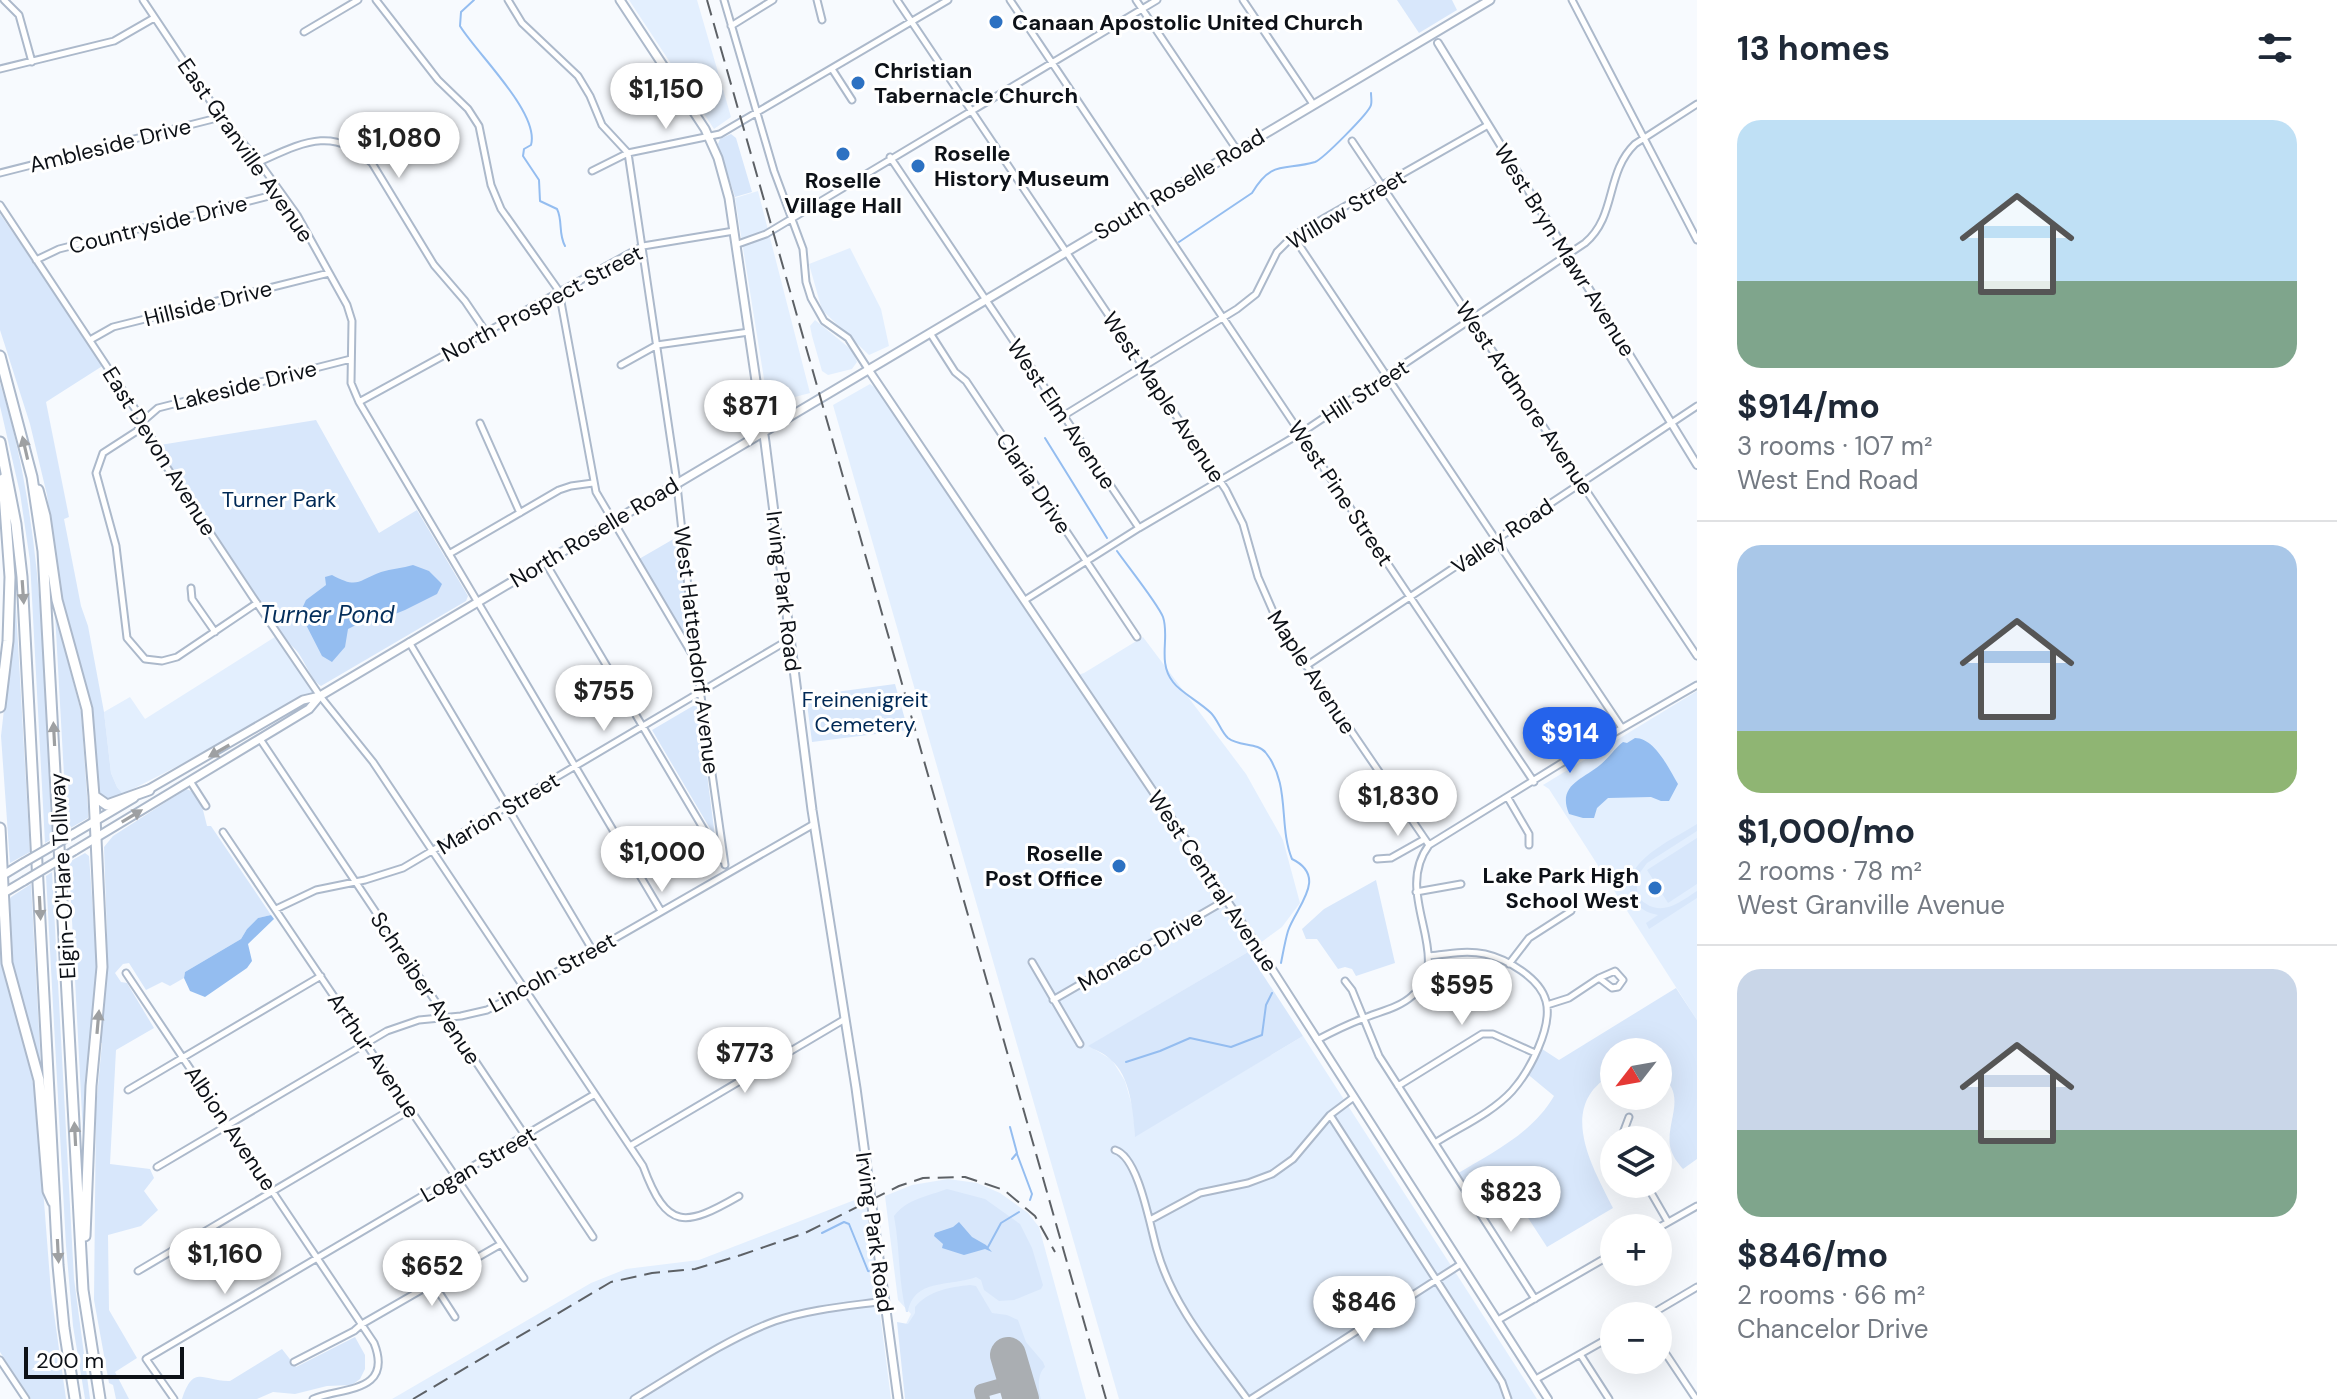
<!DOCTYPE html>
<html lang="en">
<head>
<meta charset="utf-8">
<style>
	body { margin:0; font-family:"DM Sans",sans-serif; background:#f2f2f3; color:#1f2937; height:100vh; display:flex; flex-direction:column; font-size:30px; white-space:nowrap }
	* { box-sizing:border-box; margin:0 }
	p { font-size:26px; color:#747a83 }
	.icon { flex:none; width:44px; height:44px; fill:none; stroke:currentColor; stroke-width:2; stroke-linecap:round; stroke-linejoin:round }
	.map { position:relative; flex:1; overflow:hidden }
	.panel { display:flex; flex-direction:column; background:#fff; width:640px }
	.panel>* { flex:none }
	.needle { width:52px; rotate:239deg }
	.controls { position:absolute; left:1600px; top:1038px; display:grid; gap:16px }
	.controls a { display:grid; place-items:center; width:72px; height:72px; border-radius:50%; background:#fff; box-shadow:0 8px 32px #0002; font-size:40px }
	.scale { position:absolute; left:24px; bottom:20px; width:160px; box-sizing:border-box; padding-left:8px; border:4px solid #0d1117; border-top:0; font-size:22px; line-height:28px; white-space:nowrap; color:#0d1117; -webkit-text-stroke:6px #fff; paint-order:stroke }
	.price { position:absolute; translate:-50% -68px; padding:0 18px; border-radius:28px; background:#fff; color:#222; font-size:26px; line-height:52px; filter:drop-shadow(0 2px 4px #0008) }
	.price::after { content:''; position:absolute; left:50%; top:48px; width:24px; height:18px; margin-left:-12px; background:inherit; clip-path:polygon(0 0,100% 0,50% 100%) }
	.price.selected { background:#2563eb; color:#fff }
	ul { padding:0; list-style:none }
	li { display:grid; align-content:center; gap:16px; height:424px; padding:0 40px }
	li+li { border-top:2px solid #e0e1e3 }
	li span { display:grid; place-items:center; height:248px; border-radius:24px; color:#555 }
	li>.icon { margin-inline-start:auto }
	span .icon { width:144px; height:144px; fill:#fffc; stroke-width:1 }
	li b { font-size:34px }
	h2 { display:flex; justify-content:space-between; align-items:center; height:96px; padding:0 40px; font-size:34px }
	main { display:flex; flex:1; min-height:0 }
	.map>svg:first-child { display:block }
</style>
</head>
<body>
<main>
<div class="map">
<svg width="1697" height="1399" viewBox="0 0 1697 1399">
	<rect width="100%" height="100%" fill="#f7fafe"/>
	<!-- built -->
	<path fill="#e3effe" d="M629 0H697L731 117 714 129Z
		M758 191 810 393 768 404 735 198Z
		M850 248 881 309 889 346 869 355 822 310 809 264Z
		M815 320 853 351 857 362 852 369 828 375 822 371 812 336 810 326Z
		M870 384 881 392 1071 677 1084 673 1143 637 1246 774 1283 840 1300 903 1282 927 1248 952 1089 1046 1112 1060 1125 1081 1133 1109 1135 1136 1303 1036 1537 1399H1119L833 405Z
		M278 635 317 695 123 794 117 787 111 773 104 712 130 697 145 719Z
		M1697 691V1020L1549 789 1543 785Z
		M948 1179 977 1183 1000 1193 1028 1213 1039 1227 1086 1399H911L903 1330 911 1314 898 1300 885 1196 912 1185Z
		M865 1196 891 1399H392L591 1283 626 1269 699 1260Z"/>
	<!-- green -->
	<path fill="#d8e7fb" d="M1397 0H1452L1457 10 1419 33Z
		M731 134 736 138 752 192 735 197 718 144 720 139Z
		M0 214 104 365 46 402 69 517 64 519 81 606 88 626 104 712 111 773 117 787 123 794 107 800 99 793 92 711 61 599 47 495 30 424 0 330Z
		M0 383C46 529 44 687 52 839L45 843 30 561 20 493 0 406Z
		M316 420 379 533 417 510 468 596 466 601 321 686C307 677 305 654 288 643L175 474 160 445Z
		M677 537 689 624 685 631 680 629 639 559Z
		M14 574 30 852 10 863 1 736 13 629Z
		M55 613 81 712 88 809V818L67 830Z
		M895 684 908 730 812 742 806 696Z
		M698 703 715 837 652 730Z
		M186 789 194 792 203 810 207 826H211L271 915 258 918 247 929 241 939 185 972 184 978 170 986 162 982 146 990 129 963 123 964 115 973 121 982 127 983 154 1028 116 1050 110 1164 150 1169 154 1178 144 1191 158 1210 141 1226 108 1235 109 1310 137 1358 115 1372 129 1399H116L113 1385 109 1383 94 1300 96 1108 102 1043H99L105 991 107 934 104 847 113 836Z
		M1697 824V831L1647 863 1636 878 1638 897C1659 919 1677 904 1697 891V898L1649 929 1646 923 1658 915C1647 913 1638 908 1633 898 1615 864 1674 839 1697 824Z
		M1697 838V884L1668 903 1647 870Z
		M85 853 89 856 98 980 86 1092 84 1154 69 862Z
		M52 872 74 1279 90 1399H85L73 1326 66 1246 46 876Z
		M1376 880 1395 963 1356 976 1352 969 1345 967 1338 969 1317 939H1306L1302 929 1324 909Z
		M31 884 41 1068H39L13 969 9 901 11 897Z
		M0 935 6 980 26 1049 36 1098 51 1292 66 1399H31L0 1352Z
		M1248 952 1303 1036 1135 1137C1133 1112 1131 1076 1110 1059 1104 1053 1095 1050 1088 1046Z
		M1676 988 1697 1020V1159L1683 1169C1677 1162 1672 1156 1670 1146 1666 1120 1689 1094 1658 1073V1052H1614V1073C1556 1105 1591 1164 1613 1208L1547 1247 1506 1184 1474 1204 1455 1175C1491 1153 1532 1134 1554 1096L1525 1072 1539 1047 1559 1060Z
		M947 1189 985 1199 1020 1224 1032 1248 1043 1285 1041 1289 1014 1300 999 1301 984 1290 981 1280 976 1277C949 1287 914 1278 908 1312H906C898 1279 900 1248 894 1216 907 1199 928 1196 947 1189Z
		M970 1285 976 1286 992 1313 1007 1315 1018 1320 1026 1342 1043 1362 1045 1367C1037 1374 1038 1389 1041 1399H1034L1019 1350 997 1357 1003 1380 976 1388 979 1399H905L897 1322 908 1324 915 1313V1307C928 1291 950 1287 970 1285Z
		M355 1337 365 1355V1369L360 1379 352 1385 327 1386 295 1394 273 1392 257 1399H182C194 1363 203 1382 230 1381L282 1349 296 1367Z"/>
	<!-- water -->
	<path fill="#94bdf0" d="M413 565 429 571 442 584 437 594 405 610 390 616 368 619 348 629 345 647 332 662 322 656 300 613 306 600 326 585 325 577 332 575C358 589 357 581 381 572 391 569 403 568 413 565Z
		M1635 738C1655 738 1669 769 1678 784L1669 801H1661L1651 797 1608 798 1597 808 1594 818H1583L1569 814C1557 785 1582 780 1600 765 1609 758 1614 749 1623 742L1627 743Z
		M271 915 274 919 248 944 252 961 247 968 205 997 190 991 184 978 185 972 241 939 247 929 258 918Z
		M959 1222 972 1237 986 1245 992 1252 985 1249 964 1255 942 1248 943 1244 934 1236 935 1233 953 1227Z"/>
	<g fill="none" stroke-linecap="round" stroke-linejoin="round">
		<!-- stream -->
		<path stroke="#94bdf0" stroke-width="2" d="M474 0 461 12 460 26C477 54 540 113 531 145L524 149 523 156 539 180 540 201 557 209C563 221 558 233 565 246
			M1179 242 1252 193C1272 159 1285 171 1315 162 1323 159 1369 113 1371 105 1372 101 1371 97 1371 93
			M1045 438 1107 538
			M1117 551C1126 564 1158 604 1163 617 1170 637 1157 662 1173 682 1180 692 1200 702 1211 713 1218 720 1221 732 1228 738 1239 747 1258 742 1266 753 1291 785 1278 825 1292 859 1329 877 1296 907 1288 931 1285 941 1283 953 1281 963
			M1126 1062 1160 1051 1190 1038 1231 1047 1262 1035 1266 1005 1272 993
			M1010 1127 1017 1153 1012 1159
			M1017 1154 1032 1194 1030 1200
			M822 1233 844 1222 849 1224 868 1271 873 1272
			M988 1247 1001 1223 1019 1212"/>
		<!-- taxiway -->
		<path stroke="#aaaeb2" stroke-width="14" d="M983 1399 981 1391 1016 1381"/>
		<!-- runway -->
		<path stroke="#aaaeb2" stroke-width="36" d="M1008 1355 1021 1399"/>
		<defs>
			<path id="minor" d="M4 0 19 15 32 62
				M143 0 221 117 259 162 297 215 347 305 352 321 351 383 359 402 661 911
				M376 0 438 80 468 109 479 126 491 185 501 209 559 291 596 492 696 661
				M508 0 522 23 578 76 590 96 602 125 628 153
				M724 0 774 171 803 249 806 282 811 298 824 321 848 338 868 369
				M817 0 822 20
				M897 0 1226 490 1243 524 1258 577 1279 625 1429 845
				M1010 0 1534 782
				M1136 0 1237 150
				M1243 0 1313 104
				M1572 0 1697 240
				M731 26 773 0
				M304 32 358 0
				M0 69 114 41 154 18
				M832 69 852 100
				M1352 141 1697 656
				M628 153 676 476 696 661 725 865
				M890 157 1139 528
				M259 162C302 143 333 125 372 163L434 265 465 301 486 332
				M592 171 628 153 720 134 948 0
				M0 173 221 117
				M0 205 143 421 164 463 252 596 320 696 373 762 643 1166C667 1231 685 1227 739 1196
				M1293 236 1622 728
				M738 244 766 234 1157 0
				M36 260 59 249 281 193
				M930 333 955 372 966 381 1137 637
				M90 340 113 327 329 273
				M621 365 657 345 749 332
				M359 402 643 246 734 231
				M1063 416 1237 309 1256 294 1277 252 1293 236 1488 125
				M480 423 520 513
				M449 554 559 490 571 486 593 483
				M545 562 722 860
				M191 588 192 599 215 632
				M1025 600 1139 528 1301 433 1585 243C1617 216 1605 173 1635 144L1697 104
				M257 603 177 657 162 661 145 659 127 638 116 546 96 473 103 453 137 431 143 421 158 408 351 359
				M409 642 593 951
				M1306 666 1697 406
				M260 739 593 1237
				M190 781 206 806
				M1508 798 1529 834V845
				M223 832 524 1278
				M1377 859 1391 858 1423 840
				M1416 892 1461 884
				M276 909 316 890 365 880 403 868 790 639
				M1429 956C1447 954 1466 950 1485 954 1507 959 1540 978 1546 1001 1553 1027 1529 1072 1512 1091 1492 1113 1460 1127 1435 1143
				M1032 962 1080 1044
				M1509 964 1529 938 1571 911
				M126 973 374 1343C394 1394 340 1387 313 1399
				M1345 981 1352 990 1379 1056 1535 1299
				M1053 1000 1226 900
				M1547 1005 1569 998 1599 978 1612 988 1618 987 1623 980 1615 971 1599 978
				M1317 1040C1332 1032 1346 1025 1362 1019 1378 1012 1399 1008 1412 996 1457 957 1391 896 1429 845L1560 764 1697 685
				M1398 1086 1482 1034H1493L1535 1053
				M128 1090 321 976
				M1330 1115 1502 1382 1508 1399
				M1625 1140 1623 1133 1629 1117
				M630 1146 845 1019
				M1115 1150C1139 1157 1150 1227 1157 1250 1173 1307 1213 1352 1247 1399
				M157 1167 387 1031 419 1020 461 1016 487 1010 525 990 814 824
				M1646 1184 1668 1222
				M1150 1220 1200 1193 1248 1183 1272 1174 1293 1159 1330 1115 1354 1097
				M1658 1228 1697 1206
				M138 1271 410 1110
				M433 1283 455 1317
				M1648 1316 1697 1287
				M1498 1320 1614 1253
				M1658 1342 1696 1399
				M1580 1354 1609 1399
				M0 1360 26 1399
				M294 1362 354 1331 362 1324 501 1244
				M1536 1379 1614 1335
				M174 1399 146 1359 595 1094
				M634 1399C679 1372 726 1339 775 1321 810 1309 849 1306 885 1301
				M1251 1399 1461 1264"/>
			<path id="tertiary" d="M1438 43 1697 465
				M868 369 1254 941 1548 1399"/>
			<path id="secondary" d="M620 0 705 129 718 158 729 198 765 442 812 810 856 1088 898 1399
				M144 792 303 700 320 696 1490 0
				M73 834 134 798
				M74 851 309 709 319 697
				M0 877 23 863
				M2 894 24 881"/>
			<path id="motorway" d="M0 356 32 477 43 551 83 1290 100 1399
				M0 442 16 524 22 577 58 1265 64 1328 75 1399
				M38 490 45 516 57 600 87 709 94 796 102 967 91 1086 85 1236
				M0 707 8 641 10 577 3 479
				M94 796 107 805 149 790
				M0 828 7 963 39 1080 48 1191 53 1202"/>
		</defs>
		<!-- minor casing -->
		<use href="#minor" stroke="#acb9cb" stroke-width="9"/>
		<!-- tertiary casing -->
		<use href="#tertiary" stroke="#acb9cb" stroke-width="10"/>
		<!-- secondary casing -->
		<use href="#secondary" stroke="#acb9cb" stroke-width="11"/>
		<!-- motorway casing -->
		<use href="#motorway" stroke="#acb9cb" stroke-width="13"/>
		<!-- minor -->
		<use href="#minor" stroke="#fff" stroke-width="5"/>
		<!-- tertiary -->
		<use href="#tertiary" stroke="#fff" stroke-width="6"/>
		<!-- secondary -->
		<use href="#secondary" stroke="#fff" stroke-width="7"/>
		<!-- motorway -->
		<use href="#motorway" stroke="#fff" stroke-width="9"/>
		<!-- rail -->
		<path stroke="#5d6166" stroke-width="2" stroke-dasharray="16 8" stroke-linecap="butt" d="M707 0 1106 1399
			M413 1399 611 1282 652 1273 695 1269 741 1255 805 1233 899 1186 923 1178 965 1177 1004 1190 1035 1216 1055 1252"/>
		<defs>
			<path id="secondary-bridge" d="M23 863 73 834
				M24 881 74 851"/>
		</defs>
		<!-- secondary-bridge casing -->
		<use href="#secondary-bridge" stroke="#acb9cb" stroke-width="11" stroke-linecap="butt"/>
		<!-- secondary-bridge -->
		<use href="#secondary-bridge" stroke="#fff" stroke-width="7"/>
	</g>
	<!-- one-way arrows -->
	<defs><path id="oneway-solid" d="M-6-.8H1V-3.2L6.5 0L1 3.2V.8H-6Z" transform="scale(2)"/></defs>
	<g fill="#9ea0a2">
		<use href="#oneway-solid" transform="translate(25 448) rotate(-103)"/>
		<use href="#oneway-solid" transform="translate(23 592) rotate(86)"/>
		<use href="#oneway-solid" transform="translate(54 734) rotate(-93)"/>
		<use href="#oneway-solid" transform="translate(219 751) rotate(150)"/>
		<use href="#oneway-solid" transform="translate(132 816) rotate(-31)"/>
		<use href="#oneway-solid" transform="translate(40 908) rotate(87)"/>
		<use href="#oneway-solid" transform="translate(98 1022) rotate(-85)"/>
		<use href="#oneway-solid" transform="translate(75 1134) rotate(-93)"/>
		<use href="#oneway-solid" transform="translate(58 1251) rotate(87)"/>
	</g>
	<!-- markers -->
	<g fill="#2c71c2" stroke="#fff" stroke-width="3">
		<circle cx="996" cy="22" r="8"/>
		<circle cx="858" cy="83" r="8"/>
		<circle cx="843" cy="154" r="8"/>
		<circle cx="918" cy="166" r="8"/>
		<circle cx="1119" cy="866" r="8"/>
		<circle cx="1655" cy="888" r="8"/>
	</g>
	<g text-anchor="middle" stroke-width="6" stroke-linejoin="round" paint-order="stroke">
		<!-- poi labels -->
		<g font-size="22" font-weight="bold" fill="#0d1117" stroke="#fff" text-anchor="start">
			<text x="1012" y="30">Canaan Apostolic United Church</text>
			<text x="874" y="78">Christian<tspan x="874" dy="25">Tabernacle Church</tspan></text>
			<text x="934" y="161">Roselle<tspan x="934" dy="25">History Museum</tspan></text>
			<text x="843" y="188" text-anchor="middle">Roselle<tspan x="843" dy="25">Village Hall</tspan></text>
			<text x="1103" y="861" text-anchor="end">Roselle<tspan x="1103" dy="25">Post Office</tspan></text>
			<text x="1639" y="883" text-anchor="end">Lake Park High<tspan x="1639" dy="25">School West</tspan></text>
		</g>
		<!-- street labels -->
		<g font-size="22" fill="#0d1117" stroke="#fff">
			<text transform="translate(110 145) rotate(-14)" y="8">Ambleside Drive</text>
			<text transform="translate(246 150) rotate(55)" y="8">East Granville Avenue</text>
			<text transform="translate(1179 184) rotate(-31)" y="8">South Roselle Road</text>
			<text transform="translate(1346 209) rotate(-31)" y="8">Willow Street</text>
			<text transform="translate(158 224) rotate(-14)" y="8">Countryside Drive</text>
			<text transform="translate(1565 250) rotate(58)" y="8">West Bryn Mawr Avenue</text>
			<text transform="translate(208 303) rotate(-14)" y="8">Hillside Drive</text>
			<text transform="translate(542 303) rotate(-28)" y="8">North Prospect Street</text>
			<text transform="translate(245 385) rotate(-14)" y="8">Lakeside Drive</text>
			<text transform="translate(1365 391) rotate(-33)" y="8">Hill Street</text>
			<text transform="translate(1164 397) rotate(56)" y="8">West Maple Avenue</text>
			<text transform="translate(1525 398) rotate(56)" y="8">West Ardmore Avenue</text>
			<text transform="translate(1062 414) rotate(56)" y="8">West Elm Avenue</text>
			<text transform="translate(160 451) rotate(58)" y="8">East Devon Avenue</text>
			<text transform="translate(1034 483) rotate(56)" y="8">Claria Drive</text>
			<text transform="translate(1341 493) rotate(56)" y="8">West Pine Street</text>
			<text transform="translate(594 532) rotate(-31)" y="8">North Roselle Road</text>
			<text transform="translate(1502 536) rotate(-34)" y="8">Valley Road</text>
			<text transform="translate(784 591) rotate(83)" y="8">Irving Park Road</text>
			<text transform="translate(697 650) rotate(83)" y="8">West Hattendorf Avenue</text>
			<text transform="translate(1312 672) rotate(57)" y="8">Maple Avenue</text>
			<text transform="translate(498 813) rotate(-31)" y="8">Marion Street</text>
			<text transform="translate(62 876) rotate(-93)" y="8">Elgin-O'Hare Tollway</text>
			<text transform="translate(1213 881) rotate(56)" y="8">West Central Avenue</text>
			<text transform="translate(1140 950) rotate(-30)" y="8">Monaco Drive</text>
			<text transform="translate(552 972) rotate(-29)" y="8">Lincoln Street</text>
			<text transform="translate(426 988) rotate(56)" y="8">Schreiber Avenue</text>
			<text transform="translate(374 1055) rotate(56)" y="8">Arthur Avenue</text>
			<text transform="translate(231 1128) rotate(56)" y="8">Albion Avenue</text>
			<text transform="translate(478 1164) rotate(-30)" y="8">Logan Street</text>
			<text transform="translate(875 1232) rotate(82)" y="8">Irving Park Road</text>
		</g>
		<!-- park labels -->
		<g font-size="22" fill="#002956" stroke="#fff">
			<text x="279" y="507">Turner Park</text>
			<text x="865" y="707">Freinenigreit<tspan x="865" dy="25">Cemetery</tspan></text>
		</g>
		<!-- water labels -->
		<g font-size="24" font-style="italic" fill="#042e5b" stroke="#fff">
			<text x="327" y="623">Turner Pond</text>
		</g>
	</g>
</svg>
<div class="controls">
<a><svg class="needle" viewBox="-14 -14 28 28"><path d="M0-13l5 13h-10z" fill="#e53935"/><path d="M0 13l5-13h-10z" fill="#747a83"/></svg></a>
<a><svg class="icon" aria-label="layers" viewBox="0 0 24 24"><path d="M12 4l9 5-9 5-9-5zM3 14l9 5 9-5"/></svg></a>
<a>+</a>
<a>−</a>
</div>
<div class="scale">200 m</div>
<b class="price" style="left:666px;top:131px">$1,150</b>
<b class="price" style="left:399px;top:180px">$1,080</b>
<b class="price" style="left:750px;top:448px">$871</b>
<b class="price" style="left:604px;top:733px">$755</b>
<b class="price selected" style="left:1570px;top:775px">$914</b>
<b class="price" style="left:1398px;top:838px">$1,830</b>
<b class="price" style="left:662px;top:894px">$1,000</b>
<b class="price" style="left:1462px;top:1027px">$595</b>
<b class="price" style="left:745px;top:1095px">$773</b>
<b class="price" style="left:1511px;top:1234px">$823</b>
<b class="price" style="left:225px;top:1296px">$1,160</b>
<b class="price" style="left:432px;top:1308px">$652</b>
<b class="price" style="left:1364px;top:1344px">$846</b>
</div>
<section class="panel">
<h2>13 homes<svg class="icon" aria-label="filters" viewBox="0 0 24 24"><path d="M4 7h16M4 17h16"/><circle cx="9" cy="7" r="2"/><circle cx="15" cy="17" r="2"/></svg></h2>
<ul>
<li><span style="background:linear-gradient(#bfe0f5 65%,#7fa58c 0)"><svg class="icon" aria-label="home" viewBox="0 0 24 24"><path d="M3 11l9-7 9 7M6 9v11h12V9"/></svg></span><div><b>$914/mo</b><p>3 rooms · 107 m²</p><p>West End Road</p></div></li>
<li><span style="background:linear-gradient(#a9c7e8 75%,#8fb573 0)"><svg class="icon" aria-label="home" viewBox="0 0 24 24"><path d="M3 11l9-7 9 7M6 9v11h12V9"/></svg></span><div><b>$1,000/mo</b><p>2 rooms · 78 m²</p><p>West Granville Avenue</p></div></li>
<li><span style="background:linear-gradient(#c9d6e8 65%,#7fa58c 0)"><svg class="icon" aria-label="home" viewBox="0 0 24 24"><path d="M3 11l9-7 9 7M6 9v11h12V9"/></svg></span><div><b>$846/mo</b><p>2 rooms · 66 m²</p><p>Chancelor Drive</p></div></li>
</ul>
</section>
</main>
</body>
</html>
